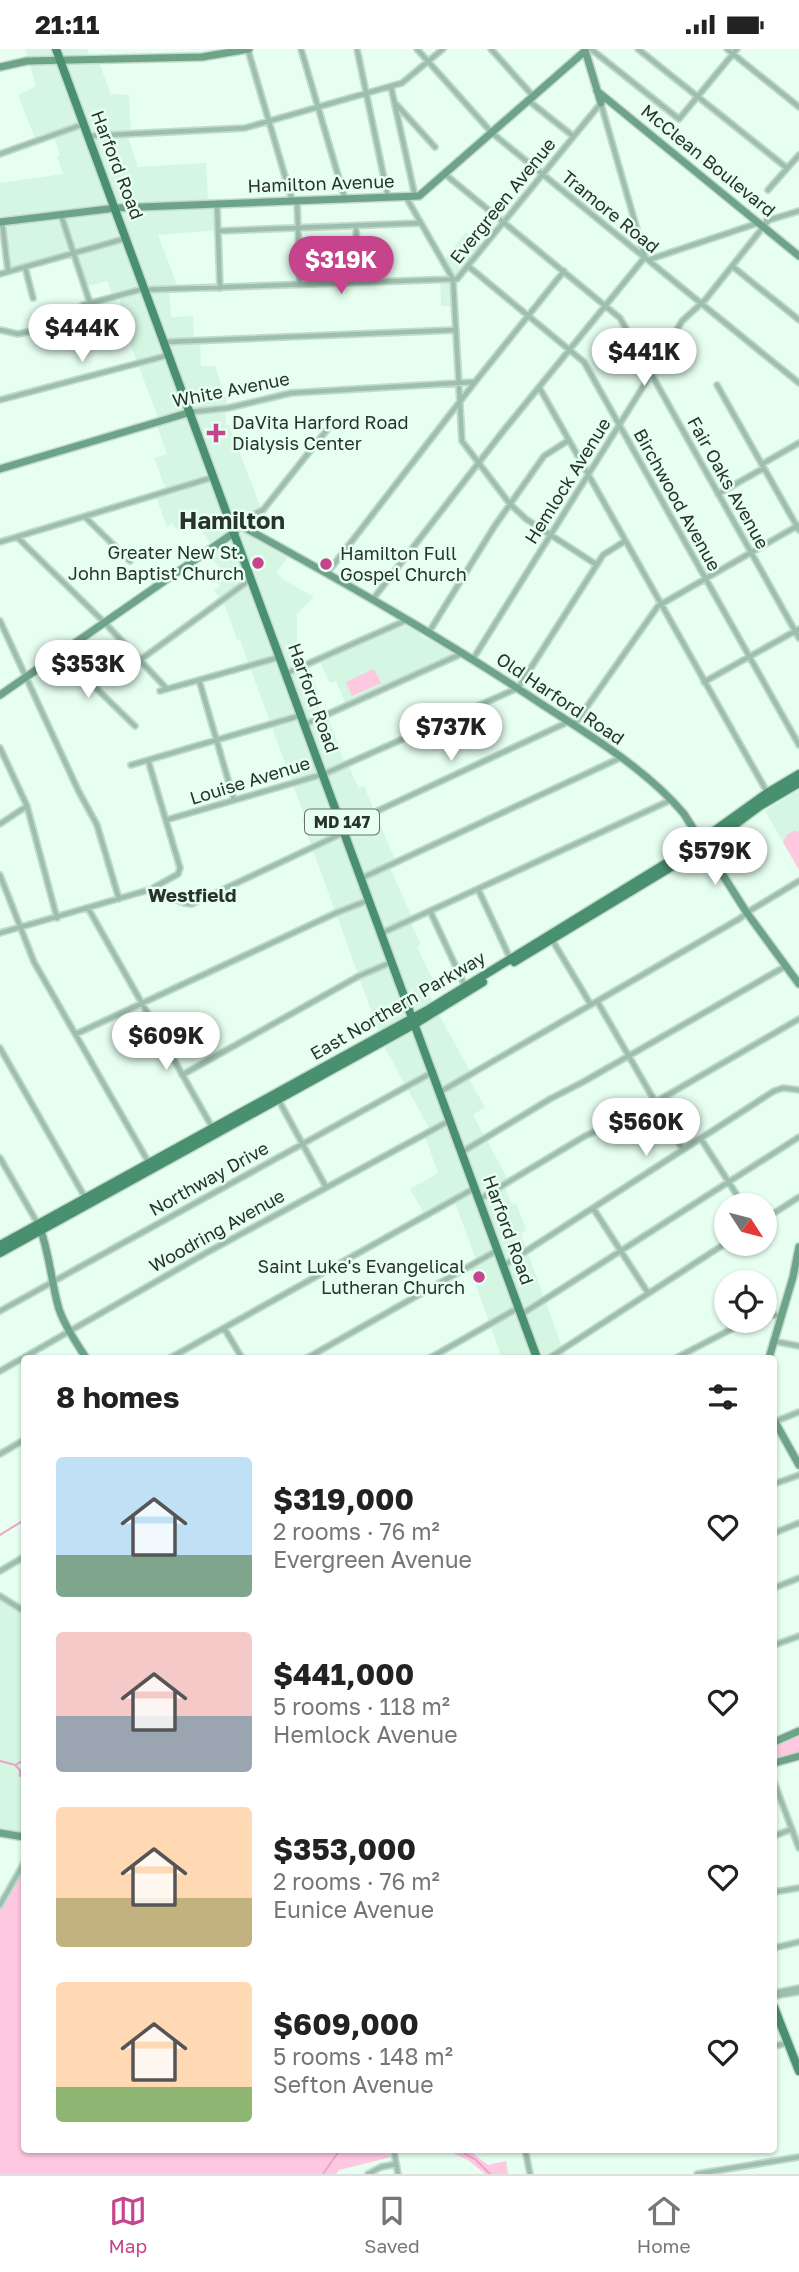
<!DOCTYPE html>
<html lang="en">
<head>
<meta charset="utf-8">
<style>
	body { margin:0; font-family:"Golos Text",sans-serif; background:#f2f2f2; color:#222; height:100vh; display:flex; flex-direction:column; font-size:26px; white-space:nowrap }
	* { box-sizing:border-box; margin:0 }
	p { font-size:23px; color:#767676 }
	.icon { flex:none; width:38px; height:38px; fill:none; stroke:currentColor; stroke-width:2; stroke-linecap:round; stroke-linejoin:round }
	.map { position:relative; flex:1; overflow:hidden }
	.drawer { position:absolute; left:21px; top:1306px; width:756px; height:798px; display:flex; flex-direction:column; background:#fff; border-radius:7px; box-shadow:0 2px 5px #0004 }
	.drawer>* { flex:none }
	.needle { width:46px; rotate:126deg }
	.controls { position:absolute; left:714px; top:1144px; display:grid; gap:14px }
	.controls a { display:grid; place-items:center; width:63px; height:63px; border-radius:50%; background:#fff; box-shadow:0 2px 5px #0004; font-size:35px }
	.price { position:absolute; translate:-50% -60px; padding:0 16px; border-radius:24px; background:#fff; color:#222; font-size:23px; line-height:46px; filter:drop-shadow(0 2px 4px #0008) }
	.price::after { content:''; position:absolute; left:50%; top:42px; width:21px; height:16px; margin-left:-10px; background:inherit; clip-path:polygon(0 0,100% 0,50% 100%) }
	.price.selected { background:#c6448c; color:#fff }
	ul { padding:0; list-style:none }
	li { display:flex; align-items:center; gap:21px; height:175px; padding:0 35px }
	li span { display:grid; place-items:center; flex:none; width:196px; height:140px; border-radius:7px; color:#555 }
	li>.icon { margin-inline-start:auto }
	span .icon { width:84px; height:84px; fill:#fffc; stroke-width:1 }
	li b { font-size:30px }
	h2 { display:flex; justify-content:space-between; align-items:center; height:84px; padding:0 35px; font-size:30px }
	.status { display:flex; justify-content:space-between; align-items:center; height:49px; padding:0 35px; background:#fff; direction:ltr }
	.status svg { height:19px; fill:currentColor }
	.tab-bar { display:flex; justify-content:space-around; align-items:center; height:98px; border-top:2px solid #e0e0e0; background:#fff; font-size:19px; color:#767676 }
	.tab-bar a { display:grid; justify-items:center; gap:4px }
	.tab-bar .selected { color:#c6448c }
	.map>svg:first-child { display:block }
</style>
</head>
<body>
<div class="status"><b>21:11</b><svg viewBox="0 0 49 12"><path d="M0 12V9h3v3zM5 12V6h3v6zM10 12V3h3v9zM15 12V0h3v12zM26 1h20v11H26zM47 4h2v5h-2z"/></svg></div>
<div class="map">
<svg width="799" height="2125" viewBox="0 0 799 2125">
	<rect width="100%" height="100%" fill="#e6fff1"/>
	<!-- built -->
	<path fill="#d5f6e3" d="M25 0H87L91 11H98L111 45 129 46 131 85H127L138 118 206 114 208 154H217V181L158 186 179 241H169L171 268 193 267 194 291H200L201 317H215L229 359 225 360 226 376H229L262 462 237 473 292 503 276 523 284 531 314 548 297 565V591L317 640 312 643 322 667 327 665 346 718H349L359 739 364 737 396 813 389 817 413 870 410 872 421 895 417 898 433 931 429 933 430 936 426 938 437 962 471 1024 467 1027 485 1058 473 1066 509 1132 504 1136 512 1156 516 1154 526 1181 521 1185 566 1309H502L469 1217 477 1213 454 1151 441 1158 438 1155 423 1163 410 1140 438 1124 424 1085 430 1081 384 997 302 771 304 766 240 591H237L223 551H221L214 541 220 537 211 525 219 519 207 502 212 498 200 479 192 483 186 475 178 482 172 474 167 478 155 445 166 441 154 409 167 405 155 372 159 371 121 271 120 246 113 248 107 232 85 238 74 204 6 223 0 181V174L2 173 0 166V134L63 125 57 107 60 106 53 86 36 92 18 46 36 37Z
		M466 183 484 198 453 236 455 257H441L440 230 451 229 443 212Z
		M410 576 418 581 420 586 452 603V605L345 653 336 632 330 634 320 614 395 581Z
		M799 741V821L765 762Z
		M0 1548 24 1564V1784L0 1779Z"/>
	<!-- green -->
	<path fill="#fdc8e0" d="M374 620 381 634 352 647 346 633Z
		M795 781 797 783 799 782V821L783 793 787 786Z
		M799 1684V1705L774 1713V1695Z
		M24 1818V2100H388L391 2108 339 2121 336 2125H0V1860Z
		M444 2100H467L488 2116 506 2112 508 2125H485L468 2111Z"/>
	<g fill="none" stroke-linecap="round" stroke-linejoin="round">
		<!-- stream -->
		<path stroke="#f2a1c7" stroke-width="2" d="M0 1486 24 1471
			M0 1712 15 1716 24 1711
			M16 1717 20 1721V1727H24
			M359 2100 365 2103 372 2100
			M457 2100 476 2111 490 2125
			M323 2125 339 2102 349 2100"/>
		<defs>
			<path id="street" d="M301 0 345 150
				M357 0 388 148
				M417 0 492 84 799 334
				M491 0 533 47
				M591 0 679 70 737 0
				M638 0 787 119
				M727 0 799 58
				M248 1 292 151
				M391 38 415 147
				M529 52 573 87
				M395 54 435 98
				M89 87 245 79 402 34 443 0
				M0 105 84 75
				M446 126 620 269 799 589
				M768 141 799 106
				M406 148 453 230 462 392 510 455 526 470 597 516
				M297 152 300 236
				M217 155 220 239
				M61 166 90 254
				M766 172 799 162
				M2 173 8 222
				M356 177 358 233
				M218 182 421 174
				M648 211 758 174
				M468 217 584 313 799 696
				M732 217 799 271
				M25 218 33 249
				M0 225 127 189
				M0 281 18 285 36 281 67 272 83 256 139 241 457 230 601 54
				M165 293 455 281
				M717 336 799 481
				M539 338 767 743
				M0 351 169 306
				M191 363 228 359 291 344 474 333
				M762 415 799 394
				M718 445 764 419
				M85 468 130 512
				M237 473 263 461 334 372
				M17 488 105 574 167 640
				M0 493 214 428
				M328 523 475 333 564 222
				M373 550 504 381 645 208 601 55
				M0 572 78 741 97 776 119 850
				M429 583 494 478 544 407 569 391
				M61 605 135 677
				M473 610 651 325 682 272 705 251 768 172
				M140 611 251 530
				M287 624 407 571
				M199 631 234 751
				M704 633 799 580
				M160 642 280 608
				M306 675 461 605
				M574 676 658 557 799 476
				M0 699 27 757 57 869
				M148 711 180 819 178 825 153 839
				M131 716 302 666
				M166 771 324 725 518 639 603 506 625 492
				M0 775 27 757
				M343 778 568 673
				M0 826 34 913 149 1114
				M362 829 620 709
				M478 840 510 909
				M88 859 212 1078
				M430 862 465 937
				M0 884 152 840 184 854 192 855 345 783
				M382 884 671 751
				M551 889 591 956
				M597 952 683 1101
				M76 985 336 864 369 851
				M0 999 86 1150
				M182 1026 359 927 392 913
				M440 1043 739 870 751 861 799 832
				M278 1050 326 1138
				M701 1090 744 1157
				M462 1103 550 1050 583 1033 786 917
				M0 1109 38 1175
				M480 1150 585 1087 633 1066 799 970
				M593 1159 648 1244
				M765 1170 799 1148
				M503 1217 774 1042 783 1039 799 1041
				M0 1262 431 1024
				M522 1265 799 1088
				M765 1265 781 1267
				M224 1279 242 1309
				M773 1292 799 1297
				M170 1309 475 1139
				M307 1309 498 1201
				M430 1309 518 1259
				M549 1309 726 1194
				M676 1309 747 1272
				M0 1322 206 1204 449 1072
				M774 1373 799 1363
				M0 1405 24 1391
				M774 1435 799 1426
				M774 1484 799 1474
				M0 1522 24 1508
				M774 1539 799 1529
				M0 1547 24 1562
				M774 1596 799 1587
				M774 1733 799 1799
				M774 1787 792 1780
				M774 1843 799 1839
				M0 1856 24 1814
				M774 1899 799 1893
				M774 1944 799 1939
				M774 1947 799 1943
				M774 1997 788 1994
				M525 2100 530 2125
				M394 2103 398 2125
				M368 2125 381 2118 396 2115
				M697 2125 799 2108"/>
			<path id="secondary" d="M585 1 601 54
				M0 18 27 12 202 8 249 0
				M597 42 799 207
				M0 173 116 159 419 147 585 2
				M0 420 191 363
				M232 474H236C342 532 446 591 546 658 593 688 648 722 684 765L747 864 799 935
				M0 646 235 483
				M40 1179C50 1206 51 1233 59 1260 65 1278 76 1293 86 1309
				M769 1309 793 1228 799 1198
				M774 1371 799 1416
				M774 1693 799 1682
				M774 1714 799 1707
				M0 1784 24 1788"/>
			<path id="primary" d="M56 0 537 1309
				M514 913 706 797 760 757 799 734
				M0 1196 429 960 686 802 767 744 799 725
				M0 1204 415 975 483 933
				M774 1958 799 2022"/>
		</defs>
		<!-- street casing -->
		<use href="#street" stroke="#c4dace" stroke-width="8"/>
		<!-- secondary casing -->
		<use href="#secondary" stroke="#c4dace" stroke-width="10"/>
		<!-- primary casing -->
		<use href="#primary" stroke="#c4dace" stroke-width="11"/>
		<!-- street -->
		<use href="#street" stroke="#9cc0ad" stroke-width="4.5"/>
		<!-- secondary -->
		<use href="#secondary" stroke="#6da488" stroke-width="7"/>
		<!-- primary -->
		<use href="#primary" stroke="#48906e" stroke-width="8"/>
	</g>
	<!-- markers -->
	<g fill="#c6448c" stroke="#e6fff1" stroke-width="2.5">
		<path d="M212.5 373.5h7v7h7v7h-7v7h-7v-7h-7v-7h7z"/>
		<circle cx="258" cy="514" r="7"/>
		<circle cx="326" cy="515" r="7"/>
		<circle cx="479" cy="1228" r="7"/>
	</g>
	<g text-anchor="middle" stroke-width="5" stroke-linejoin="round" paint-order="stroke">
		<!-- shield labels -->
		<rect fill="#e6fff1" stroke="#627068" stroke-width="2" x="305" y="760.5" width="74" height="25" rx="5"/>
		<g font-size="16" font-weight="bold" fill="#29332e">
			<text x="342" y="779">MD 147</text>
		</g>
		<!-- street labels -->
		<g font-size="18" fill="#29332e" stroke="#e6fff1">
			<text transform="translate(708 112) rotate(39)" y="6">McClean Boulevard</text>
			<text transform="translate(117 116) rotate(69)" y="6">Harford Road</text>
			<text transform="translate(321 135) rotate(-2)" y="6">Hamilton Avenue</text>
			<text transform="translate(503 152) rotate(-51)" y="6">Evergreen Avenue</text>
			<text transform="translate(610 163) rotate(39)" y="6">Tramore Road</text>
			<text transform="translate(231 341) rotate(-11)" y="6">White Avenue</text>
			<text transform="translate(568 432) rotate(-58)" y="6">Hemlock Avenue</text>
			<text transform="translate(728 434) rotate(61)" y="6">Fair Oaks Avenue</text>
			<text transform="translate(677 451) rotate(61)" y="6">Birchwood Avenue</text>
			<text transform="translate(313 649) rotate(70)" y="6">Harford Road</text>
			<text transform="translate(560 650) rotate(34)" y="6">Old Harford Road</text>
			<text transform="translate(250 732) rotate(-17)" y="6">Louise Avenue</text>
			<text transform="translate(398 957) rotate(-30)" y="6">East Northern Parkway</text>
			<text transform="translate(209 1130) rotate(-29)" y="6">Northway Drive</text>
			<text transform="translate(508 1181) rotate(70)" y="6">Harford Road</text>
			<text transform="translate(217 1182) rotate(-29)" y="6">Woodring Avenue</text>
		</g>
		<!-- poi labels -->
		<g font-size="18" fill="#29332e" stroke="#e6fff1" text-anchor="start">
			<text x="232" y="380">DaVita Harford Road<tspan x="232" dy="21">Dialysis Center</tspan></text>
			<text x="244" y="510" text-anchor="end">Greater New St.<tspan x="244" dy="21">John Baptist Church</tspan></text>
			<text x="340" y="511">Hamilton Full<tspan x="340" dy="21">Gospel Church</tspan></text>
			<text x="465" y="1224" text-anchor="end">Saint Luke's Evangelical<tspan x="465" dy="21">Lutheran Church</tspan></text>
		</g>
		<!-- neighbourhood labels -->
		<g font-size="19" font-weight="bold" fill="#29332e" stroke="#e6fff1">
			<text x="192" y="853">Westfield</text>
		</g>
		<!-- district labels -->
		<g font-size="24" font-weight="bold" fill="#29332e" stroke="#e6fff1">
			<text x="232" y="480">Hamilton</text>
		</g>
	</g>
</svg>
<div class="controls">
<a><svg class="needle" viewBox="-14 -14 28 28"><path d="M0-13l5 13h-10z" fill="#e53935"/><path d="M0 13l5-13h-10z" fill="#767676"/></svg></a>
<a><svg class="icon" aria-label="locate" viewBox="0 0 24 24"><circle cx="12" cy="12" r="6"/><path d="M12 2v4M12 18v4M2 12h4M18 12h4"/></svg></a>
</div>
<b class="price selected" style="left:341px;top:247px">$319K</b>
<b class="price" style="left:82px;top:315px">$444K</b>
<b class="price" style="left:644px;top:339px">$441K</b>
<b class="price" style="left:88px;top:651px">$353K</b>
<b class="price" style="left:451px;top:714px">$737K</b>
<b class="price" style="left:715px;top:838px">$579K</b>
<b class="price" style="left:166px;top:1023px">$609K</b>
<b class="price" style="left:646px;top:1109px">$560K</b>
<section class="drawer">
<h2>8 homes<svg class="icon" aria-label="filters" viewBox="0 0 24 24"><path d="M4 7h16M4 17h16"/><circle cx="9" cy="7" r="2"/><circle cx="15" cy="17" r="2"/></svg></h2>
<ul>
<li><span style="background:linear-gradient(#bfe0f5 70%,#7fa58c 0)"><svg class="icon" aria-label="home" viewBox="0 0 24 24"><path d="M3 11l9-7 9 7M6 9v11h12V9"/></svg></span><div><b>$319,000</b><p>2 rooms · 76 m²</p><p>Evergreen Avenue</p></div><svg class="icon" aria-label="heart" viewBox="0 0 24 24"><path d="M12 20l-8-8c-3-5 5-10 8-4 3-6 11-1 8 4z"/></svg></li>
<li><span style="background:linear-gradient(#f6c9c9 60%,#9aa5b1 0)"><svg class="icon" aria-label="home" viewBox="0 0 24 24"><path d="M3 11l9-7 9 7M6 9v11h12V9"/></svg></span><div><b>$441,000</b><p>5 rooms · 118 m²</p><p>Hemlock Avenue</p></div><svg class="icon" aria-label="heart" viewBox="0 0 24 24"><path d="M12 20l-8-8c-3-5 5-10 8-4 3-6 11-1 8 4z"/></svg></li>
<li><span style="background:linear-gradient(#ffd9b3 65%,#c2b280 0)"><svg class="icon" aria-label="home" viewBox="0 0 24 24"><path d="M3 11l9-7 9 7M6 9v11h12V9"/></svg></span><div><b>$353,000</b><p>2 rooms · 76 m²</p><p>Eunice Avenue</p></div><svg class="icon" aria-label="heart" viewBox="0 0 24 24"><path d="M12 20l-8-8c-3-5 5-10 8-4 3-6 11-1 8 4z"/></svg></li>
<li><span style="background:linear-gradient(#ffd9b3 75%,#8fb573 0)"><svg class="icon" aria-label="home" viewBox="0 0 24 24"><path d="M3 11l9-7 9 7M6 9v11h12V9"/></svg></span><div><b>$609,000</b><p>5 rooms · 148 m²</p><p>Sefton Avenue</p></div><svg class="icon" aria-label="heart" viewBox="0 0 24 24"><path d="M12 20l-8-8c-3-5 5-10 8-4 3-6 11-1 8 4z"/></svg></li>
</ul>
</section>
</div>
<nav class="tab-bar">
<a class="selected"><svg class="icon" aria-label="map" viewBox="0 0 24 24"><path d="M3 6l6-2 6 2 6-2v14l-6 2-6-2-6 2zM9 4v14M15 6v14"/></svg>Map</a>
<a><svg class="icon" aria-label="saved" viewBox="0 0 24 24"><path d="M7 4h10v16l-5-4-5 4z"/></svg>Saved</a>
<a><svg class="icon" aria-label="home" viewBox="0 0 24 24"><path d="M3 11l9-7 9 7M6 9v11h12V9"/></svg>Home</a>
</nav>
</body>
</html>
